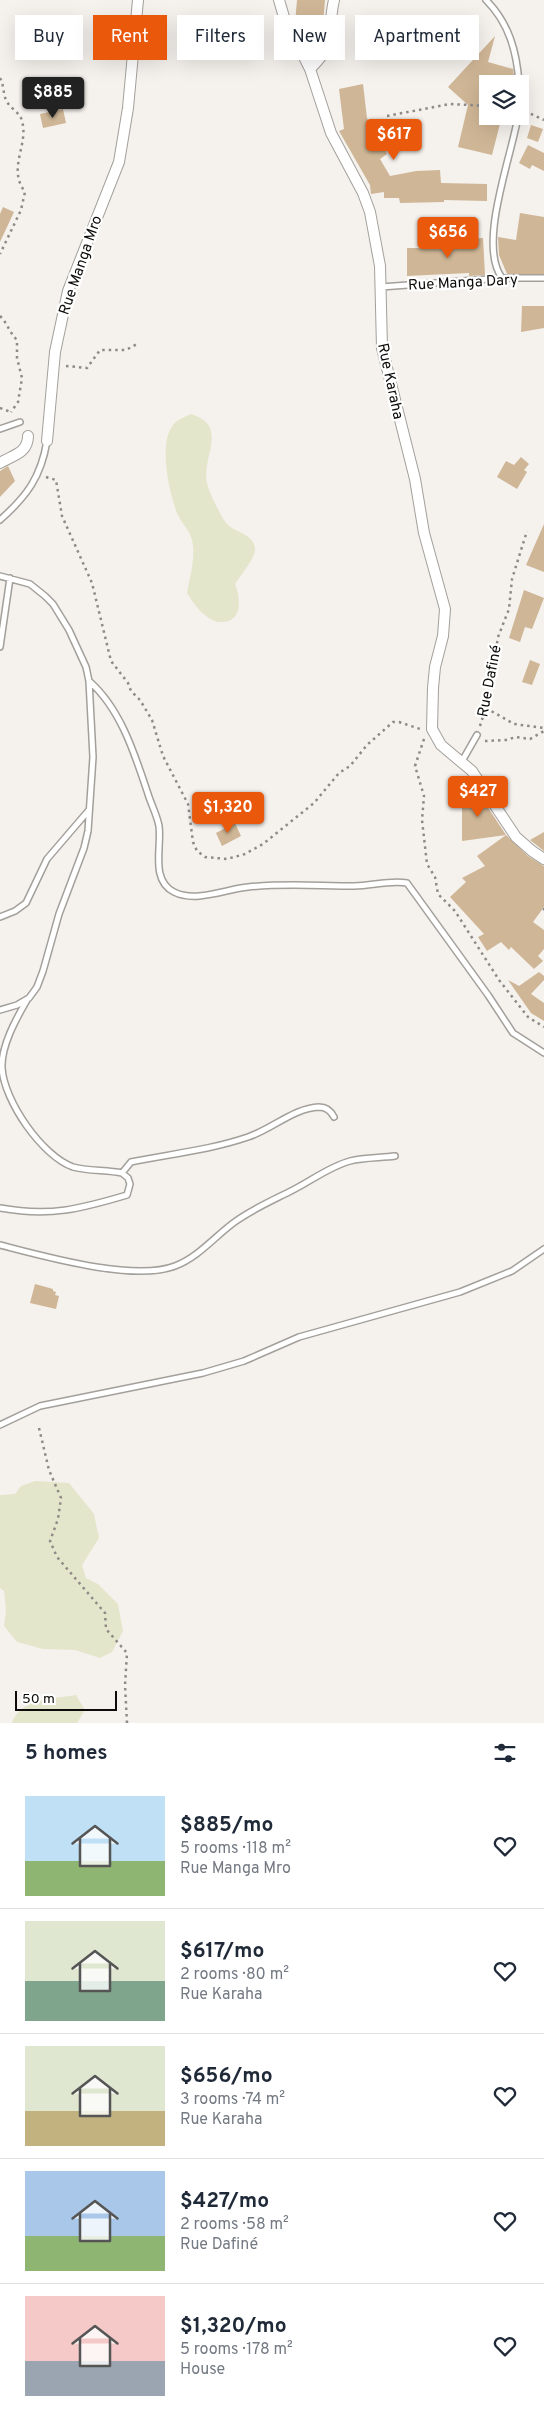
<!DOCTYPE html>
<html lang="en">
<head>
<meta charset="utf-8">
<style>
	body { margin:0; font-family:Overpass,sans-serif; background:#f2f2f3; color:#1f2937; height:100vh; display:flex; flex-direction:column; font-size:19px; white-space:nowrap }
	* { box-sizing:border-box; margin:0 }
	p { font-size:16px; color:#747a83 }
	.icon { flex:none; width:28px; height:28px; fill:none; stroke:currentColor; stroke-width:2; stroke-linecap:round; stroke-linejoin:round }
	.map { position:relative; height:1723px; overflow:hidden }
	.panel { display:flex; flex-direction:column; background:#fff; flex:1 }
	.panel>* { flex:none }
	.top-card { position:absolute; left:15px; top:15px; width:515px; height:45px; display:flex; gap:10px }
	.buttons { position:absolute; left:479px; top:75px; display:grid; gap:10px }
	.buttons a { display:grid; place-items:center; width:50px; height:50px; border-radius:0px; background:#fff; box-shadow:0 5px 20px #0002; font-size:25px }
	.scale { position:absolute; left:15px; bottom:12px; width:102px; box-sizing:border-box; padding-left:5px; border:2px solid #0d0c0a; border-top:0; font-size:14px; line-height:18px; white-space:nowrap; color:#0d0c0a; -webkit-text-stroke:4px #fff; paint-order:stroke }
	.price { position:absolute; translate:-50% -42px; padding:0 11px; border-radius:5px; background:#ea580c; color:#fff; font-size:16px; line-height:32px; filter:drop-shadow(0 1px 2px #0008) }
	.price::after { content:''; position:absolute; left:50%; top:30px; width:15px; height:11px; margin-left:-8px; background:inherit; clip-path:polygon(0 0,100% 0,50% 100%) }
	.price.current { background:#222; color:#fff }
	ul { padding:0; list-style:none }
	li { display:flex; align-items:center; gap:15px; height:125px; padding:0 25px }
	li+li { border-top:1px solid #e0e1e3 }
	li span { display:grid; place-items:center; flex:none; width:140px; height:100px; border-radius:0px; color:#555 }
	li>.icon { margin-inline-start:auto }
	span .icon { width:60px; height:60px; fill:#fffc; stroke-width:1 }
	li b { font-size:21px }
	h2 { display:flex; justify-content:space-between; align-items:center; height:60px; padding:0 25px; font-size:21px }
	.pill { padding:0 18px; border-radius:0px; background:#fff; box-shadow:0 5px 20px #0002; font-size:18px; line-height:45px }
	.pill.current { background:#ea580c; color:#fff }
	.map>svg:first-child { display:block }
</style>
</head>
<body>
<div class="map">
<svg width="544" height="1723" viewBox="0 0 544 1723">
	<rect width="100%" height="100%" fill="#f5f1ed"/>
	<!-- green -->
	<path fill="#e4e6cb" d="M191 414C230 426 201 457 207 483 209 492 221 517 227 524 235 533 253 533 255 548 257 556 240 576 235 584 241 598 243 624 219 622 205 620 194 604 187 593 190 576 196 557 192 540 190 530 180 522 177 513 169 492 156 437 177 421 181 418 187 416 191 414Z
		M35 1481 69 1483 94 1514 99 1538 82 1565 86 1578 98 1584 118 1604 123 1631 112 1652 100 1658 75 1650 43 1649 17 1642 4 1626 6 1611 4 1591 0 1588V1495L15 1494 21 1486Z
		M76 1695 85 1710 77 1723H12C20 1698 54 1699 76 1695Z"/>
	<!-- building -->
	<path fill="#cfb696" d="M297 0H325L322 36 301 35 295 24Z
		M495 36 488 62 513 69 515 84H488V117L501 120 492 155 458 147 468 105 448 87Z
		M363 84 367 118 387 154 380 159 390 176 416 171 440 170 441 183 487 184V201L444 200V202L400 203 399 198H384V192L371 194 370 185 339 131 344 129 339 89Z
		M63 109 66 123 43 128 40 114Z
		M531 125 543 129 538 142 527 138Z
		M528 145 544 153V171L532 165 530 169 519 163Z
		M3 207 14 212 0 242V214Z
		M520 213 544 217V274H507L499 255 498 237 516 240Z
		M483 238 485 275 469 276V273L407 276V248H441V241Z
		M522 306H544V328L521 332Z
		M521 457 529 464 524 470 527 472 517 489 497 477 506 461 514 465Z
		M8 466 15 481 0 497V471Z
		M544 524V572L526 565Z
		M524 590 544 598 532 629 525 627 520 642 509 638Z
		M530 660 540 664 532 685 522 682Z
		M471 782 506 835 462 841V808Z
		M235 823 241 836 222 846 216 833Z
		M544 832V851L530 840Z
		M506 835 528 856 544 866V907L533 922 544 930V949L538 956 543 961 534 969 511 947 509 950 501 942 487 951 478 937 484 934 450 897 466 882 462 878 485 866 477 856Z
		M539 972 544 976V980L531 994 544 1003V1021L531 1013 508 980 519 986Z
		M35 1284 53 1289V1291L56 1292 55 1295 59 1296 56 1309 30 1303Z"/>
	<g fill="none" stroke-linecap="round" stroke-linejoin="round">
		<defs>
			<path id="service" d="M486 0C509 23 517 52 519 84
				M502 278C477 244 512 156 518 116
				M381 287 502 278H544
				M0 429 20 422
				M0 520C27 496 41 477 47 441
				M0 576 30 584 45 596 53 604 69 630 86 667 89 681 93 757 88 831 84 848 59 914 43 971 37 987 29 998 17 1005 0 1010
				M0 647 10 578
				M89 681C121 709 135 755 148 794 151 804 157 815 159 826 162 847 150 880 174 892 196 903 226 889 248 887 284 883 319 886 354 886 372 886 389 880 407 883L488 995 513 1033 544 1053
				M461 763 477 735
				M0 917 15 911 26 903 47 859 89 810
				M122 1173 131 1162C170 1154 210 1150 248 1137 272 1129 294 1108 319 1107 327 1107 331 1111 334 1117
				M0 1208C50 1217 80 1209 127 1195L130 1184 128 1178 122 1173C107 1170 87 1171 73 1167 42 1156 4 1101 2 1068 1 1046 16 1019 27 1000
				M0 1245C43 1256 134 1282 175 1266 199 1257 216 1235 236 1221 253 1209 271 1201 289 1192 310 1182 328 1167 350 1161 364 1157 381 1158 395 1156
				M0 1425 40 1406 203 1373 244 1361 299 1337 460 1292 512 1271 544 1249"/>
			<path id="minor" d="M279 0 284 17 310 69 331 133 363 193 370 212 380 266 382 348 415 479 424 533 445 609 443 636 435 667 433 688 432 729 441 745 472 771 516 837 532 851 544 859
				M310 69C340 39 326 34 334 0
				M47 441 55 352 68 291 119 162 128 108 138 0
				M0 463C13 455 28 453 28 436"/>
		</defs>
		<!-- service casing -->
		<use href="#service" stroke="#a3a09b" stroke-width="8"/>
		<!-- minor casing -->
		<use href="#minor" stroke="#a3a09b" stroke-width="12"/>
		<!-- path -->
		<path stroke="#8d8a87" stroke-width="2.5" stroke-dasharray="2.5 4" stroke-linecap="butt" d="M0 78C4 85 3 93 6 100 10 109 20 112 22 121 29 145 7 168 25 192L21 210 0 254
			M525 111 544 120
			M387 116 450 104 488 106
			M0 316C8 324 9 332 17 340V358L22 378 18 402 11 412
			M66 366 87 368 100 350H126L137 344
			M0 408 11 412
			M46 477 56 480 62 516 92 583 111 661 128 683 131 691 140 700 152 720 163 756 188 804 193 842 197 851 205 857 227 859 245 854 263 844 314 803 339 773 350 766 367 745 393 722H399L420 729
			M486 708 514 724 544 728
			M480 726 487 704 498 637 509 609 512 579 527 531
			M424 739 415 766 424 796 422 820 427 864 435 877 438 894 455 911 499 980 528 1017 544 1027
			M485 741 506 740 516 737 530 739 544 731
			M544 908V911
			M39 1428 49 1470 61 1498 58 1519 50 1541 57 1557 105 1613 106 1629 127 1653 125 1685 127 1723"/>
		<!-- service -->
		<use href="#service" stroke="#fff" stroke-width="5"/>
		<!-- minor -->
		<use href="#minor" stroke="#fff" stroke-width="10"/>
	</g>
	<g text-anchor="middle" stroke-width="4.5" stroke-linejoin="round" paint-order="stroke">
		<!-- street labels -->
		<g font-size="15" fill="#0d0c0a" stroke="#fff">
			<text transform="translate(80 265) rotate(-71)" y="5">Rue Manga Mro</text>
			<text transform="translate(463 282) rotate(-3)" y="5">Rue Manga Dary</text>
			<text transform="translate(391 381) rotate(78)" y="5">Rue Karaha</text>
			<text transform="translate(489 681) rotate(-79)" y="5">Rue Dafiné</text>
		</g>
	</g>
</svg>
<div class="buttons">
<a><svg class="icon" aria-label="layers" viewBox="0 0 24 24"><path d="M12 4l9 5-9 5-9-5zM3 14l9 5 9-5"/></svg></a>
</div>
<div class="scale">50 m</div>
<b class="price current" style="left:53px;top:119px">$885</b>
<b class="price" style="left:394px;top:161px">$617</b>
<b class="price" style="left:448px;top:259px">$656</b>
<b class="price" style="left:478px;top:818px">$427</b>
<b class="price" style="left:228px;top:834px">$1,320</b>
<div class="top-card">
<a class="pill">Buy</a>
<a class="pill current">Rent</a>
<a class="pill">Filters</a>
<a class="pill">New</a>
<a class="pill">Apartment</a>
</div>
</div>
<section class="panel">
<h2>5 homes<svg class="icon" aria-label="filters" viewBox="0 0 24 24"><path d="M4 7h16M4 17h16"/><circle cx="9" cy="7" r="2"/><circle cx="15" cy="17" r="2"/></svg></h2>
<ul>
<li><span style="background:linear-gradient(#bfe0f5 65%,#8fb573 0)"><svg class="icon" aria-label="home" viewBox="0 0 24 24"><path d="M3 11l9-7 9 7M6 9v11h12V9"/></svg></span><div><b>$885/mo</b><p>5 rooms · 118 m²</p><p>Rue Manga Mro</p></div><svg class="icon" aria-label="heart" viewBox="0 0 24 24"><path d="M12 20l-8-8c-3-5 5-10 8-4 3-6 11-1 8 4z"/></svg></li>
<li><span style="background:linear-gradient(#dfe7d0 60%,#7fa58c 0)"><svg class="icon" aria-label="home" viewBox="0 0 24 24"><path d="M3 11l9-7 9 7M6 9v11h12V9"/></svg></span><div><b>$617/mo</b><p>2 rooms · 80 m²</p><p>Rue Karaha</p></div><svg class="icon" aria-label="heart" viewBox="0 0 24 24"><path d="M12 20l-8-8c-3-5 5-10 8-4 3-6 11-1 8 4z"/></svg></li>
<li><span style="background:linear-gradient(#dfe7d0 65%,#c2b280 0)"><svg class="icon" aria-label="home" viewBox="0 0 24 24"><path d="M3 11l9-7 9 7M6 9v11h12V9"/></svg></span><div><b>$656/mo</b><p>3 rooms · 74 m²</p><p>Rue Karaha</p></div><svg class="icon" aria-label="heart" viewBox="0 0 24 24"><path d="M12 20l-8-8c-3-5 5-10 8-4 3-6 11-1 8 4z"/></svg></li>
<li><span style="background:linear-gradient(#a9c7e8 65%,#8fb573 0)"><svg class="icon" aria-label="home" viewBox="0 0 24 24"><path d="M3 11l9-7 9 7M6 9v11h12V9"/></svg></span><div><b>$427/mo</b><p>2 rooms · 58 m²</p><p>Rue Dafiné</p></div><svg class="icon" aria-label="heart" viewBox="0 0 24 24"><path d="M12 20l-8-8c-3-5 5-10 8-4 3-6 11-1 8 4z"/></svg></li>
<li><span style="background:linear-gradient(#f6c9c9 65%,#9aa5b1 0)"><svg class="icon" aria-label="home" viewBox="0 0 24 24"><path d="M3 11l9-7 9 7M6 9v11h12V9"/></svg></span><div><b>$1,320/mo</b><p>5 rooms · 178 m²</p><p>House</p></div><svg class="icon" aria-label="heart" viewBox="0 0 24 24"><path d="M12 20l-8-8c-3-5 5-10 8-4 3-6 11-1 8 4z"/></svg></li>
</ul>
</section>
</body>
</html>
